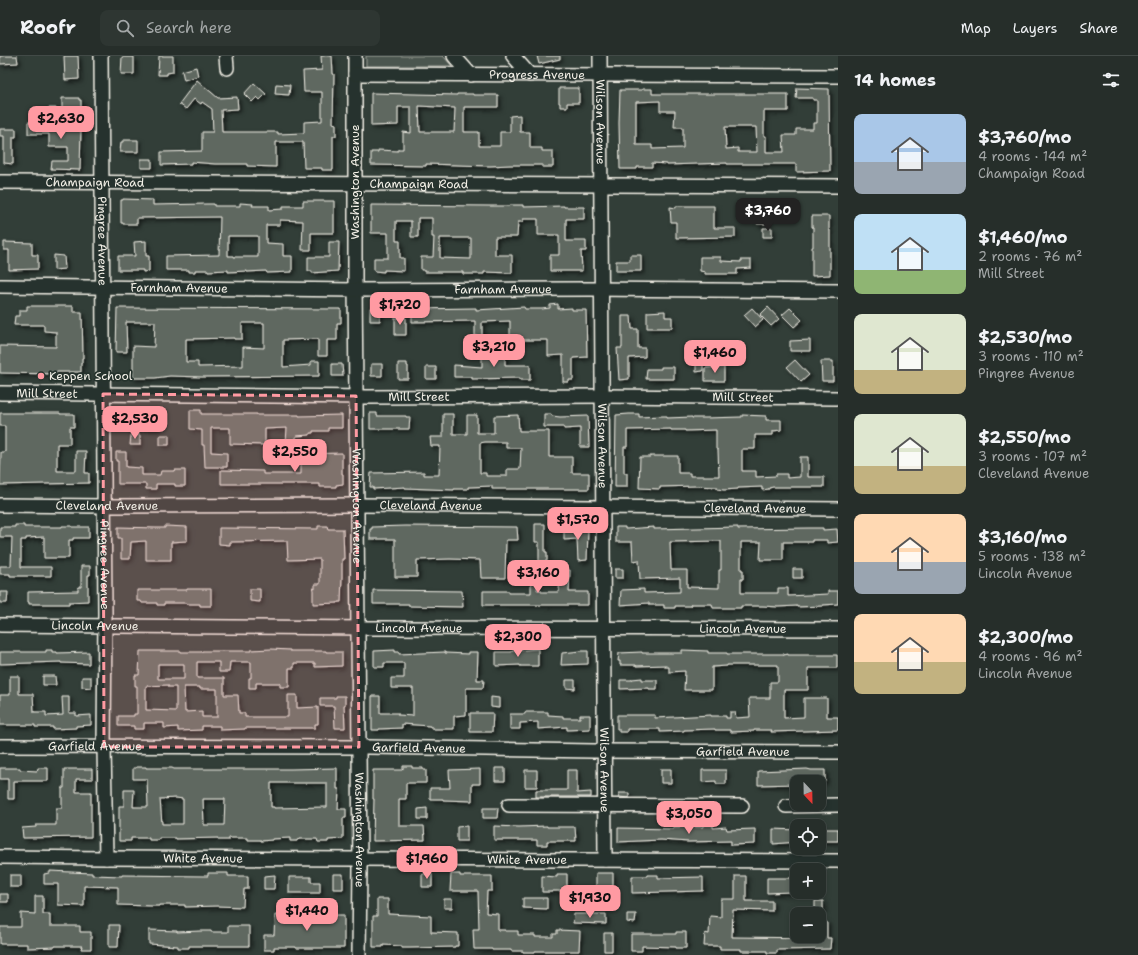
<!DOCTYPE html>
<html lang="en">
<head>
<meta charset="utf-8">
<style>
	body { margin:0; font-family:"Shantell Sans",sans-serif; background:#2e3632; color:#f1f3f6; height:100vh; display:flex; flex-direction:column; font-size:15px; white-space:nowrap }
	* { box-sizing:border-box; margin:0 }
	p { font-size:13px; color:#a4a8a8 }
	.icon { flex:none; width:22px; height:22px; fill:none; stroke:currentColor; stroke-width:2; stroke-linecap:round; stroke-linejoin:round }
	.map { position:relative; flex:1; overflow:hidden }
	.side { display:flex; flex-direction:column; background:#262e2a; width:300px }
	.side>* { flex:none }
	.needle { width:26px; rotate:158deg }
	.tools { position:absolute; left:790px; top:719px; display:grid; gap:8px }
	.tools a { display:grid; place-items:center; width:36px; height:36px; border-radius:8px; background:#262e2a; box-shadow:0 2px 6px #0003,0 0 0 1px #424a47; font-size:20px }
	.price { position:absolute; translate:-50% -34px; padding:0 9px; border-radius:8px; background:#ff9aa2; color:#111; font-size:13px; line-height:26px; filter:drop-shadow(0 1px 2px #0008) }
	.price::after { content:''; position:absolute; left:50%; top:24px; width:12px; height:9px; margin-left:-6px; background:inherit; clip-path:polygon(0 0,100% 0,50% 100%) }
	.price.current { background:#222; color:#fff }
	ul { padding:0; list-style:none }
	li { display:flex; align-items:center; gap:12px; height:100px; padding:0 16px }
	li span { display:grid; place-items:center; flex:none; width:112px; height:80px; border-radius:8px; color:#555 }
	li>.icon { margin-inline-start:auto }
	span .icon { width:48px; height:48px; fill:#fffc; stroke-width:1 }
	li b { font-size:17px }
	h2 { display:flex; justify-content:space-between; align-items:center; height:48px; padding:0 16px; font-size:17px }
	header { display:flex; align-items:center; gap:24px; box-sizing:border-box; height:56px; padding:0 20px; background:#262e2a; border-bottom:1px solid #424a47 }
	header strong { font-size:19px }
	nav { display:flex; gap:22px; margin-inline-start:auto; font-size:14px }
	.search { width:280px; height:36px; background:#2e3632; display:flex; align-items:center; gap:10px; box-sizing:border-box; padding:0 14px; border-radius:8px; color:#a4a8a8; font-size:15px }
	main { display:flex; flex:1; min-height:0 }
	.map>svg:first-child { display:block }
</style>
</head>
<body>
<header>
<strong>Roofr</strong>
<div class="search"><svg class="icon" aria-label="search" viewBox="0 0 24 24"><circle cx="10" cy="10" r="6"/><path d="M15 15l6 6"/></svg>Search here</div>
<nav><a>Map</a><a>Layers</a><a>Share</a></nav>
</header>
<main>
<div class="map">
<svg width="838" height="899" viewBox="0 0 838 899">
	<defs>
		<filter id="shadow"><feDropShadow dx="2.5" dy="2.5" stdDeviation="2" flood-color="#0009"/></filter>
	</defs>
	<rect width="100%" height="100%" fill="#323e38"/>
	<filter id="ink" filterUnits="userSpaceOnUse"><feTurbulence type="fractalNoise" baseFrequency=".025" numOctaves="2"/><feDisplacementMap in="SourceGraphic" scale="8" xChannelSelector="R" yChannelSelector="G"/><feConvolveMatrix kernelMatrix="1 2 1 2 8 2 1 2 1" color-interpolation-filters="sRGB"/></filter>
	<g filter="url(#ink)">
		<!-- green -->
		<path fill="#4c564f" stroke="#a0a49c" d="M366 0H443L452 10H366Z"/>
		<!-- building -->
		<path fill="#5f6861" stroke="#f4f1e8" fill-rule="evenodd" filter="url(#shadow)" d="M0 0H17L18 7 0 8Z
			M64 0H78L79 23 65 24Z
			M159 0H173V16L167 17V19H158Z
			M321 0H332L333 18H334L333 67 336 68V80H333V114H322V112H304L303 86H276V111L247 110V108H215L191 106V108L161 109V96L202 95V76H213L212 53 202 46 201 48 194 43 186 53 179 48 197 24 218 42 237 41 238 53 221 54 222 76H278V78L304 77V66L322 65V36H304L303 15 322 14Z
			M537 0H560V3L539 8Z
			M122 1H134V18H121Z
			M196 11 198 20 184 24 182 15Z
			M254 27 266 38 260 44 257 41 252 46 244 38Z
			M276 28 290 29 289 39 275 38Z
			M559 32H579V47H567V51H560V47H559Z
			M797 32 829 33 830 115 796 116V108H727V107L667 109V108L652 107V111H637V113H620L619 67 620 34H642V33H652V38H788V55H764V80H766V96H784L783 79H796V73H813V67H817V44H813V42H796ZM660 45V55H675L674 71H683V92L652 93V89H636V46ZM725 71H756L757 96H738V92L726 93Z
			M371 37 457 39V38H473V39H498V51H464V76H479V90H500V76H510V60L520 59V76H530V92H542V95H553V111H542V109H510L490 110 426 108V110L371 109V96H378V94L398 95V93H403V76L411 77V51H398V69L371 70ZM419 50 455 52 454 76H420Z
			M62 42H79V44H81V52H79V53H62Z
			M48 52H56V67H59V69H80V73H81L80 114 51 113 52 105H68V91H49V78H28V66L48 67Z
			M0 73H16V81H13V108L4 107V80H0Z
			M123 84H138V96H120L121 86H123Z
			M141 103H152V112H141Z
			M123 143 153 144V149L207 148H214V150H240V147L253 148 252 150H269V154L283 153V150H303V145H334V177H311V194H302L303 165 280 164V169H266V187L283 188V200H292V216L267 217 266 215 247 216V215L228 216V214L208 215V214H195V216H189V214H166V200L219 199 220 161 137 162V168H123V167H121V144H123ZM228 180H258V201H234V200H228Z
			M371 149 490 150H510V149H523V151L564 150V151H584V163H566V185H586V195H581L582 215H550V199H559V179H538V163H523V166H518L517 181H495V199H512V217L484 216V218H463V216H424V214H421V201H433L434 181H432V162H418V181H411V165H396V185H400V202H404V215L384 214V216L374 215V202H388V177H371ZM440 182H471V203L440 202Z
			M676 150H714V172H735V181L676 182V166H671L670 151 676 152Z
			M756 150H766V168H757V164H756Z
			M812 160H829V174H830V219L812 220V191H813V171H812Z
			M763 172H772V181H763Z
			M146 185V200H149V215L143 216V214H118V200H135L134 186Z
			M4 186 32 187V199H38V213L9 214V194H4Z
			M329 186H339L338 215 312 217V215H308V201H329Z
			M54 199 64 200 65 213 54 214Z
			M630 199H641V215H616V205H630Z
			M700 201H721V205L741 206V204H751V212L737 213V218H705V216L700 215Z
			M558 248V253L572 252V254H586L587 301 573 302V324H569V326H563V299L548 300V284H510V265L482 266V280H475V265L412 266V253L476 252V254L524 251 525 253H542L550 252V249Z
			M27 250H73V256H82L83 302H82V307H81V316H56V318L0 317V290L56 291V276L44 275V269H14L15 260H19V254H27Z
			M768 251 779 263 771 270 760 259Z
			M117 252 341 253V267H337V284H327V300H318V283L283 284V311L311 309V305H319V320L202 321 170 320 155 322H133V290L154 291 155 266H126L127 296H116ZM242 267H264V292L243 291V310L198 311V306H186V283L234 282V283H242Z
			M370 252H380V265H370Z
			M752 252 763 264 755 271 744 259Z
			M790 252 802 264 794 271 782 259Z
			M665 255V261H672V272H647V256Z
			M622 260H631L632 273H638V292H645V301L629 302V323L619 324 617 292H622Z
			M395 262H406V279H395Z
			M810 284V295H790V285Z
			M505 292V309H530V324H520V322L472 323V321H454V309L482 311V293Z
			M795 304 809 319 801 326 787 311Z
			M696 305H703V315L696 316Z
			M821 305H833V325H822Z
			M398 307H407V310H408V323H398Z
			M332 308H342L343 320H332Z
			M371 308H382V320H371Z
			M426 311H436V323H426Z
			M661 311H674V323H646L647 313H661Z
			M724 311V325H705V312Z
			M190 354H201V358H257V359H299V360L342 359V372H328V375H313V377H310V379L296 380V387H286L287 372 265 373V389L230 388V372H211V396L227 397V411H205L204 389H202V374L190 373Z
			M134 356H141V359H158V372H134Z
			M0 357H60V358H74V371H70V388H57V415H76V395H86L85 417H89V427L0 429 1 396H5V370H0Z
			M370 357H377V360H406V361H410L409 373H370Z
			M443 358H453V378H467V359H477V377H494V360L518 359 519 375H549V401H572V417H589V433H492V430L470 431H468V433H454V434L405 432V431L373 433V431H370L371 417 424 416V419H439L440 390H431L430 381H443ZM485 386H506V392H521L520 413H507V420H486V417H480V387Z
			M544 358H551L552 360 560 361 588 360 589 391H580V372L564 373V371H544Z
			M629 358H639V361L663 360H667V362L692 361V362H706L742 361V359L766 360V364H781V374L773 375V379H755V393H742V415H756V421L776 420V418H787V422L800 421V401H808V421H824V431H773L769 432V433L762 434V431L738 432V433L724 434 717 433V431L696 430 660 431V433L639 432 640 401H650V400H678V417H690V420H719L718 394 716 393V374L685 375V374H671V373L627 374V391H624V417H627V431H615L616 359Z
			M131 379H140V389H130Z
			M160 379H169V389H160Z
			M116 396H126V411L142 412V419H160L161 415H175V414H185V430H175V428H156V433H146V428H118V405H116Z
			M342 397V418H343V428L336 429V431H320V428H221V414L263 415V418H301V398Z
			M535 468H545V496H547V505H539V486H535Z
			M15 469H24V471H62V470H72V471H89V482H73V484H69V502H44V481L26 482V484H21V511H51V520H10V518H0V510H11L12 481H0V471H15Z
			M165 470 187 471V485L171 486V504H146V485L131 486 130 503H121V482H118V471L156 472H165Z
			M318 470H327L328 473H343L344 503H342V521L341 546H338V547L313 548V532L315 533V528H320V503L288 504 287 485 230 486V489L219 488V472L318 473Z
			M405 470 517 471 518 484H506L505 522H481L480 504 450 503 417 504V521H395V483H370V473H372V471Z
			M574 470V474H588L587 504 578 505 577 483 564 484V471Z
			M616 471H625V473H626L654 471V473L738 471V473L809 472H823V474L837 473 838 486 827 487V484H812V486H783V504H760L761 486H741V514H743V523H741V537H778V532H788V540L828 538V535H838V548L823 549V550L797 551V550L778 551 763 550H741V552H713L712 548H691L690 550H675V552H664V549H649V547L620 549 621 534 644 533V537L680 536V522L640 523 639 504 633 505 632 486H616ZM721 485V514H719V532L687 531V514H671L670 486Z
			M81 510H90V519H88V545L69 546V548H29V546H28V536L78 535V531H81Z
			M528 512 538 513 537 534H541V536H559L560 514H570L569 536H588V549H483V535H509V537H531V523H527Z
			M615 513H623V522H615Z
			M793 513H802V522H793Z
			M187 533H211V550H200V548H187V547H164V549H157V547H142L141 545H137V534H187Z
			M250 533H260V546L250 545Z
			M373 534 462 535 463 551 409 550V548H373Z
			M0 536H8L7 547H0Z
			M271 593 290 594V595H326V596H342V610L315 611V607H294V612H289V631H280V627H256V632H249V622H251V606H230L229 616H219V606H197V622H224V639H238L239 657H245V661H288V639H297V652L318 651V668H315V672H245V673L220 674V670H202V674L178 675V671L164 672V667H144V673H134V670H118V660H134V658H137V630H135V619H139L140 595H181V596H202V595H251V594ZM158 608H184V623H158ZM168 629V631H176V655L146 654V630ZM184 631H200V633H217V661H202V655L185 656Z
			M538 593V610H520V609L496 610V596H512V595Z
			M46 594H52V596H57V597L89 596V608L61 607V606L0 608V596H46Z
			M395 594V596H399V598L445 596V597L468 598V596H478L477 624H484L483 632H466V659L454 660V673H433V671H430V670L402 668V672L379 673V674H372V640H380V657H398V659L413 660V632H391V622H404V607H384V611H374V595Z
			M682 594 708 595V597H727V598H784V599L788 598V599H837V612H808V634H784V662L804 661V642H827V661H838V674L771 676 772 674H754V675L730 676V674H715V673L684 674V675L660 676V673H627V676H619V673H617V659H655V662L711 659V660H726V662H730V656H735L736 662 750 661 749 642H770V626H778V609H727V610L712 611V634H684L685 615 669 616V611H665L666 609 636 610V609H620V605H618L619 597 642 596V597H682Z
			M581 595H588V608L561 609 562 597Z
			M10 620H19V638H33L34 656H46V660L63 659 62 641H69V657H76V660L91 659V669L76 670V672L53 673V671H35V669H0V639H10Z
			M43 620H55L56 629H43Z
			M82 621H91V632L82 631Z
			M642 622V624H657V633H649V632L620 633V624H632V623Z
			M566 624H575V633L566 632Z
			M336 640H345V649H344L345 672H335L334 650H320V642H336Z
			M491 641 499 642V652L491 651Z
			M525 656H548V659L563 660V662H580V659H590V673L567 674V671L538 673V666L520 667V673H510V658H525Z
			M470 657H493L492 676H470Z
			M403 710H412V712H423V714H426V727H406V743H399V770H424L425 784 373 785 374 743H373V714H402L403 713Z
			M136 711H146V712H172L174 713H291L337 712V733H339L338 753H346V762H343V783L328 784V786H318L317 783H300L297 784V785H290V782L272 783V784L261 785V784H248V782H229V784H218V782L176 783V782H159V784H149V782H131V785H119V750H124V734H134L133 751H148L147 723H133V712H136ZM271 727H327V751L274 752V751H271ZM176 742 183 743V768H162L160 743ZM203 743H225L224 769H204Z
			M0 712H20V714L37 715 38 712H48V725H14V743H8V723H0Z
			M495 712H505V725H495Z
			M64 713H92V723H76V736H91V781L23 782 22 772 36 771V769H56V752H62V732H64Z
			M480 713V728H472V745L443 744V743H430V732H450L449 714Z
			M661 713H671V727H661Z
			M807 713 811 714H825V726H797V728L758 729V715Z
			M525 714H537V731H525Z
			M567 714H577V737L591 736V741H536V734H567Z
			M702 714H726V728H716V725L702 726Z
			M619 737H629V742L619 741Z
			M427 752V763H418V753Z
			M483 752H498L497 762H483Z
			M703 769H713V772L726 771 727 774 755 773V788L731 789V785L688 786 661 784 618 786V772L674 773V771H703Z
			M467 770V785H457V771Z
			M494 770 519 771 547 770V771H575L576 785H547V789H537V784H494Z
			M773 773 797 774V786L773 788Z
			M819 773H838V785H819Z
			M50 815 92 817V819H93L122 820V819L204 820H208V817H228V820H248V833H244L243 851 217 850 185 851V849H159V850H152L118 849V831L84 830V850L58 849V828H44V818L50 817Z
			M596 817H613V835H596Z
			M333 818H343V833H333Z
			M422 818H432V831H422Z
			M451 818H460V820H492V835H487L486 857 498 858V874H505V875H518V879H535V881H553V878H557V874L580 875 579 895H535V896H523V895H511V894H492V893H474L473 873H479L478 835H450Z
			M557 818H567V835H552V836H542V820L557 821Z
			M10 819H21V831H10Z
			M275 819 274 833H264V820Z
			M647 819H658V822L703 821V835L632 837V820H647Z
			M735 820H746V845H772V855L733 854 732 881 819 882V866H827V882H831L830 893 777 894V897H767V895H741V893H720V890H704L705 877 709 878 710 860 721 861V843H735Z
			M289 821H311V826H320V837H289Z
			M767 822H791V836L767 837Z
			M588 836 596 837V845H588Z
			M0 838H8V846H0Z
			M35 840H43V858H50V870H80V876H91V893H81L82 890H55V891L27 892V888H0V871H21V857L35 858Z
			M523 842H547V853L523 852Z
			M377 843H388V858L431 860V876L458 877V890H455V891L409 892H402V890L383 889V891H373V860H377Z
			M444 843H452V852H444Z
			M815 845H823V854H815Z
			M574 858H606V868L573 867Z
			M627 858H636L635 867 627 866Z
			M275 859 333 860V859H344V892H296V891H274V894H264V879H274Z
			M109 869H119L118 891H109Z
			M228 870H249V890H189V892H178V890L149 888V874L177 875V876L201 875H211V876H228Z
			M676 876H686V892H676V891L642 890V895H631V878H676Z
			M604 877H612V895H604Z"/>
		<g fill="none" stroke-linecap="round" stroke-linejoin="round">
			<defs>
				<g id="minor">
					<path id="s1" d="M101 0 105 557 104 691 106 802"/>
					<path d="M226 0 227 12"/>
					<path id="s2" d="M355 0V225L360 811 359 899"/>
					<path d="M454 0 471 19"/>
					<path d="M513 0 530 19"/>
					<path id="s3" d="M600 0 605 804"/>
					<path id="s4" d="M355 18 838 20"/>
					<path id="s5" d="M0 126 838 130"/>
					<path id="s6" d="M0 230 355 234 590 233 838 235"/>
					<path id="s7" d="M0 337 367 341 603 340 838 342"/>
					<path id="s8" d="M0 449 104 450 357 449 838 453"/>
					<path id="s9" d="M0 569 368 572 838 573"/>
					<path id="s10" d="M0 690 369 691 593 695 838 696"/>
					<path d="M509 749 742 750"/>
					<path d="M786 750 838 749"/>
					<path id="s11" d="M0 801 106 802 838 805"/>
				</g>
			</defs>
			<!-- minor casing -->
			<use href="#minor" stroke="#f4f1e8" stroke-width="16"/>
			<!-- minor -->
			<use href="#minor" stroke="#26332d" stroke-width="13"/>
		</g>
	</g>
	<!-- marked area -->
	<path fill="#ff9aa2" fill-opacity="0.2" stroke="#ff9aa2" stroke-width="3" stroke-dasharray="8 5" stroke-linejoin="round" d="M103 338 356 340 359 691H104Z"/>
	<!-- markers -->
	<circle fill="#ff9aa2" stroke="#26332d" stroke-width="1.5" cx="41" cy="320" r="4"/>
	<g text-anchor="middle" stroke-width="3.5" stroke-linejoin="round" paint-order="stroke">
		<!-- street labels -->
		<g font-size="12" fill="#f4f1e8" stroke="#26332d">
			<text dy="4" stroke="none"><textPath href="#s4" startOffset="182">Progress Avenue</textPath></text>
			<text dy="4" stroke="none"><textPath href="#s3" startOffset="66">Wilson Avenue</textPath></text>
			<text dy="4" stroke="none"><textPath href="#s5" startOffset="95">Champaign Road</textPath></text>
			<text transform="translate(355 126) rotate(-90)" y="4">Washington Avenue</text>
			<text dy="4" stroke="none"><textPath href="#s5" startOffset="419">Champaign Road</textPath></text>
			<text dy="4" stroke="none"><textPath href="#s1" startOffset="185">Pingree Avenue</textPath></text>
			<text dy="4" stroke="none"><textPath href="#s6" startOffset="179">Farnham Avenue</textPath></text>
			<text dy="4" stroke="none"><textPath href="#s6" startOffset="503">Farnham Avenue</textPath></text>
			<text dy="4" stroke="none"><textPath href="#s7" startOffset="47">Mill Street</textPath></text>
			<text dy="4" stroke="none"><textPath href="#s7" startOffset="419">Mill Street</textPath></text>
			<text dy="4" stroke="none"><textPath href="#s7" startOffset="743">Mill Street</textPath></text>
			<text dy="4" stroke="none"><textPath href="#s3" startOffset="390">Wilson Avenue</textPath></text>
			<text dy="4" stroke="none"><textPath href="#s8" startOffset="107">Cleveland Avenue</textPath></text>
			<text dy="4" stroke="none"><textPath href="#s2" startOffset="450">Washington Avenue</textPath></text>
			<text dy="4" stroke="none"><textPath href="#s8" startOffset="431">Cleveland Avenue</textPath></text>
			<text dy="4" stroke="none"><textPath href="#s8" startOffset="755">Cleveland Avenue</textPath></text>
			<text dy="4" stroke="none"><textPath href="#s1" startOffset="509">Pingree Avenue</textPath></text>
			<text dy="4" stroke="none"><textPath href="#s9" startOffset="95">Lincoln Avenue</textPath></text>
			<text dy="4" stroke="none"><textPath href="#s9" startOffset="419">Lincoln Avenue</textPath></text>
			<text dy="4" stroke="none"><textPath href="#s9" startOffset="743">Lincoln Avenue</textPath></text>
			<text dy="4" stroke="none"><textPath href="#s10" startOffset="95">Garfield Avenue</textPath></text>
			<text dy="4" stroke="none"><textPath href="#s10" startOffset="419">Garfield Avenue</textPath></text>
			<text dy="4" stroke="none"><textPath href="#s10" startOffset="743">Garfield Avenue</textPath></text>
			<text dy="4" stroke="none"><textPath href="#s3" startOffset="714">Wilson Avenue</textPath></text>
			<text dy="4" stroke="none"><textPath href="#s2" startOffset="774">Washington Avenue</textPath></text>
			<text dy="4" stroke="none"><textPath href="#s11" startOffset="203">White Avenue</textPath></text>
			<text dy="4" stroke="none"><textPath href="#s11" startOffset="527">White Avenue</textPath></text>
		</g>
		<!-- poi labels -->
		<g font-size="12" fill="#f4f1e8" stroke="#26332d" text-anchor="start">
			<text x="49" y="324">Keppen School</text>
		</g>
	</g>
</svg>
<div class="tools">
<a><svg class="needle" viewBox="-14 -14 28 28"><path d="M0-13l5 13h-10z" fill="#e53935"/><path d="M0 13l5-13h-10z" fill="#a4a8a8"/></svg></a>
<a><svg class="icon" aria-label="locate" viewBox="0 0 24 24"><circle cx="12" cy="12" r="6"/><path d="M12 2v4M12 18v4M2 12h4M18 12h4"/></svg></a>
<a>+</a>
<a>−</a>
</div>
<b class="price" style="left:61px;top:84px">$2,630</b>
<b class="price current" style="left:768px;top:176px">$3,760</b>
<b class="price" style="left:400px;top:270px">$1,720</b>
<b class="price" style="left:494px;top:312px">$3,210</b>
<b class="price" style="left:715px;top:318px">$1,460</b>
<b class="price" style="left:135px;top:384px">$2,530</b>
<b class="price" style="left:295px;top:417px">$2,550</b>
<b class="price" style="left:578px;top:485px">$1,570</b>
<b class="price" style="left:538px;top:538px">$3,160</b>
<b class="price" style="left:518px;top:602px">$2,300</b>
<b class="price" style="left:689px;top:779px">$3,050</b>
<b class="price" style="left:427px;top:824px">$1,960</b>
<b class="price" style="left:590px;top:863px">$1,930</b>
<b class="price" style="left:307px;top:876px">$1,440</b>
</div>
<section class="side">
<h2>14 homes<svg class="icon" aria-label="filters" viewBox="0 0 24 24"><path d="M4 7h16M4 17h16"/><circle cx="9" cy="7" r="2"/><circle cx="15" cy="17" r="2"/></svg></h2>
<ul>
<li><span style="background:linear-gradient(#a9c7e8 60%,#9aa5b1 0)"><svg class="icon" aria-label="home" viewBox="0 0 24 24"><path d="M3 11l9-7 9 7M6 9v11h12V9"/></svg></span><div><b>$3,760/mo</b><p>4 rooms · 144 m²</p><p>Champaign Road</p></div></li>
<li><span style="background:linear-gradient(#bfe0f5 70%,#8fb573 0)"><svg class="icon" aria-label="home" viewBox="0 0 24 24"><path d="M3 11l9-7 9 7M6 9v11h12V9"/></svg></span><div><b>$1,460/mo</b><p>2 rooms · 76 m²</p><p>Mill Street</p></div></li>
<li><span style="background:linear-gradient(#dfe7d0 70%,#c2b280 0)"><svg class="icon" aria-label="home" viewBox="0 0 24 24"><path d="M3 11l9-7 9 7M6 9v11h12V9"/></svg></span><div><b>$2,530/mo</b><p>3 rooms · 110 m²</p><p>Pingree Avenue</p></div></li>
<li><span style="background:linear-gradient(#dfe7d0 65%,#c2b280 0)"><svg class="icon" aria-label="home" viewBox="0 0 24 24"><path d="M3 11l9-7 9 7M6 9v11h12V9"/></svg></span><div><b>$2,550/mo</b><p>3 rooms · 107 m²</p><p>Cleveland Avenue</p></div></li>
<li><span style="background:linear-gradient(#ffd9b3 60%,#9aa5b1 0)"><svg class="icon" aria-label="home" viewBox="0 0 24 24"><path d="M3 11l9-7 9 7M6 9v11h12V9"/></svg></span><div><b>$3,160/mo</b><p>5 rooms · 138 m²</p><p>Lincoln Avenue</p></div></li>
<li><span style="background:linear-gradient(#ffd9b3 60%,#c2b280 0)"><svg class="icon" aria-label="home" viewBox="0 0 24 24"><path d="M3 11l9-7 9 7M6 9v11h12V9"/></svg></span><div><b>$2,300/mo</b><p>4 rooms · 96 m²</p><p>Lincoln Avenue</p></div></li>
</ul>
</section>
</main>
</body>
</html>
